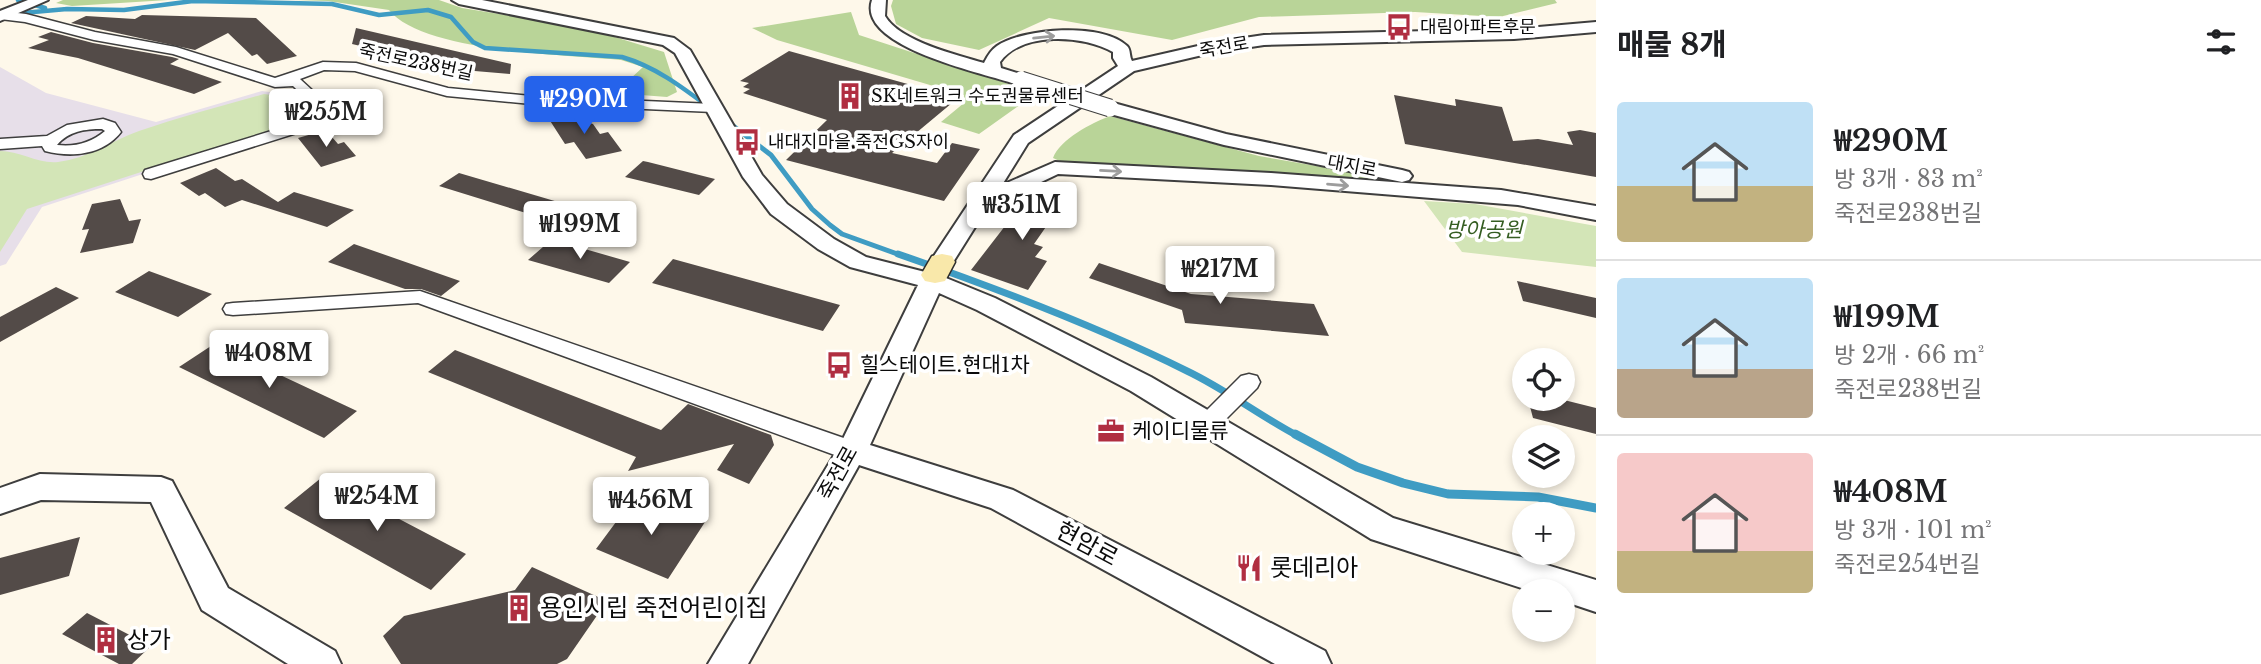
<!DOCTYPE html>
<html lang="ko">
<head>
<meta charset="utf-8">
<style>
	body { margin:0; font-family:"Libre Baskerville","Noto Sans KR",serif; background:#f6f6f6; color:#202124; height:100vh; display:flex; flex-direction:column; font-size:26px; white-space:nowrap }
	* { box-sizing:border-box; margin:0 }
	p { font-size:23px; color:#757577 }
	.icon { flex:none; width:38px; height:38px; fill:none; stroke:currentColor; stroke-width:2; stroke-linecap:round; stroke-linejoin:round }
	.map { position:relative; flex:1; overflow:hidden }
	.panel { display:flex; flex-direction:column; background:#fff; width:665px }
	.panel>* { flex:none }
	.fabs { position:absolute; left:1512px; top:348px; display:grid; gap:14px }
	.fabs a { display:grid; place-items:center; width:63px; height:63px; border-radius:50%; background:#fff; box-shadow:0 4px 10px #0003; font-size:35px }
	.price { position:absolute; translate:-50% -60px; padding:0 16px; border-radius:7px; background:#fff; color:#222; font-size:23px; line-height:46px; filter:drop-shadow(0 2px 4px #0008) }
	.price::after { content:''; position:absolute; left:50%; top:42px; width:21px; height:16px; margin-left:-10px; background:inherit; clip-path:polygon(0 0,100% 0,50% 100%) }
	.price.selected { background:#2563eb; color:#fff }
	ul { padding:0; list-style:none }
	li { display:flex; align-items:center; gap:21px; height:175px; padding:0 21px }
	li+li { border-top:2px solid #e0e0e0 }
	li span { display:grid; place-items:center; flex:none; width:196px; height:140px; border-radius:7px; color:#555 }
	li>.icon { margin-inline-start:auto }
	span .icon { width:84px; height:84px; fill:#fffc; stroke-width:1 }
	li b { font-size:30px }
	h2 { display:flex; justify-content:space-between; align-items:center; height:84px; padding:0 21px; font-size:30px }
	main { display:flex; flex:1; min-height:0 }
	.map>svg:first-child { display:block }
</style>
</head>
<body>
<main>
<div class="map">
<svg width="1596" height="664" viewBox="0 0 1596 664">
	<rect width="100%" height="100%" fill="#fef8ea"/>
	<!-- industrial -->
	<path fill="#e7dfe9" d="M0 67 46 93 156 122 262 91 304 97 323 115 42 207 6 264 0 266Z"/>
	<!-- green -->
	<path fill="#d3e5b7" d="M264 94 292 98 311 117 27 209 0 252V151C20 151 38 164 58 162 89 158 111 141 139 131 180 117 222 106 264 94Z
		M1424 201 1475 204 1596 226V267L1462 252Z"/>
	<!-- forest -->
	<path fill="#b9d498" d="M63 0H168L72 6 56 3Z
		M295 0H439L462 8 585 28 664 52 677 92 667 97 615 93 643 67 621 60C567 55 422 52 389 10L328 1Z
		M893 0H1555L1557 3 1499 17 1415 12 1259 17 1172 40 1049 18 979 50 922 38 896 24 891 6Z
		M851 12 859 35 1012 85 1024 102 979 134 941 122 964 103V95L777 40 752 28Z
		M1110 116 1259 156 1433 186 1344 182 1231 171 1064 163 1053 158C1060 139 1092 123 1110 116Z"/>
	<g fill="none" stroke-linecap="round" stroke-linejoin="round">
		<!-- stream-far3 -->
		<path stroke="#3f9cc3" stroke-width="4.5" d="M18 0 45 8
			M0 15 67 9 124 10 193 1 332 4 379 15 428 10 451 17 473 42 485 48 622 57C656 67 682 87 710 108"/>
		<!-- stream-far2 -->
		<path stroke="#3f9cc3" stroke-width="5" d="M728 122 771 155 812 209 830 225 842 234 903 256"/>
		<!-- stream-far1 -->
		<path stroke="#3f9cc3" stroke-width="7" d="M898 254C996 288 1094 325 1187 371 1225 389 1260 416 1298 436"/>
		<!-- stream -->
		<path stroke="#3f9cc3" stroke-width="9" d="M1295 434 1357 467 1403 483 1448 494 1538 497 1596 508"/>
	</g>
	<!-- building -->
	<path fill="#534b48" d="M142 15 256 18 297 56 267 64 257 54 252 56 228 33 195 50 71 23 86 16 135 19Z
		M356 28 511 64 510 74 463 70 352 44Z
		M51 32 93 43 172 57 179 59 170 64 222 82 194 94 78 58 28 48 49 40 38 37Z
		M789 51 958 98 892 153 937 163 952 143 980 149 944 201 786 160 827 120 743 93 750 89 743 87 749 83 740 81Z
		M1394 95 1456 106 1455 99 1502 107 1513 141 1538 139 1573 145 1567 132 1580 130 1596 133V177L1405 144Z
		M561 113 593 124 600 134 608 132 622 151 586 159 574 142 565 144 547 116Z
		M326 130 338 144 344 142 356 156 321 167 298 138Z
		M643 161 648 162 715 179 699 195 625 177Z
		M216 168 235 181 242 179 278 202 294 192 354 210 327 227 242 200 225 207 205 193 199 196 180 183Z
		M459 173 558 202 539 217 439 186Z
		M1039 186 1073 188 1034 244 1043 247 1035 257 1047 261 1028 290 971 270 1012 217 1036 225 1032 189Z
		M120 199 129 221 141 219 133 243 80 253 89 229 82 230 92 204Z
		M551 240 557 241 630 262 609 283 528 260Z
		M354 244 460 281 441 296 421 289H405L328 262Z
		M673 259 840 305 823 331 652 283Z
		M1099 263 1191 294 1314 304 1329 336 1185 323 1182 310 1089 278Z
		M149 271 212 294 178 317 115 292Z
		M1517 281 1596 298V318L1523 301Z
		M56 287 79 298 0 342V317Z
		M214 344 357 411 324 438 179 367Z
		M455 350 661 430 688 404 771 435 774 445 749 484 717 470 734 444 628 471 636 457 428 372Z
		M1528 399H1560L1596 408V434L1533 418Z
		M321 478 466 554 431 590 284 508Z
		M636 495 705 522 668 579 596 549Z
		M80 537 69 576 0 595V558Z
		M532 567 607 601 567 659 557 664H401L383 636 404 616 515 590Z
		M87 613 151 646 132 664H119L62 634Z"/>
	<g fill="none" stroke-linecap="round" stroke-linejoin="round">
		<defs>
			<path id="minor" d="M0 11 26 14 95 32 176 47 275 78 323 62 356 63 448 88 531 96 713 104 720 108 713 112 531 104 447 96 355 71 324 70 300 79 338 114 340 117 338 120 151 179 145 178 143 174 145 170 323 115 293 86 275 87 173 54 94 40 25 22 0 19Z
				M103 119 115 123 121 132C103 155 72 158 45 151L42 146 0 149V139L47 136 67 125ZM102 129 105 131C91 143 75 147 57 145 69 131 85 129 102 129Z
				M420 291 861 444 864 451 861 458 852 460 843 458 418 303 233 315 226 314 223 309 226 304 233 303Z
				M1249 374 1257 376 1260 382 1257 388 1215 430 1207 433 1199 430 1195 424 1199 418 1241 376Z"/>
			<path id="tertiary" d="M28 0H48L0 21V11Z
				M452 0H482L674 38 690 50 762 175 787 204 834 239 866 257 925 272 935 268 944 270 947 275 946 278 995 298 1151 377 1393 518 1596 580V612L1563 601V592H1534L1371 539 1131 391 977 310 939 293 870 445 1013 490 1325 651 1331 664H1275L991 508 859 465 748 664H708L839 447 918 285 850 267 818 249 771 214 743 177 675 53 663 45 459 4Z
				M872 0H886L885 16C899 41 957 55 984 63 987 57 991 50 997 46 1023 28 1103 22 1127 46 1131 50 1129 56 1132 61L1211 43 1264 35 1514 29 1596 22V32L1514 39 1264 45 1211 53 1134 71 1028 143 1002 185 1055 162 1271 173 1501 190 1596 206V220L1518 205 1271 185 1058 174 987 208 950 267H934L930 262 1014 135 1118 66 1113 58V52C1084 35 1022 31 1000 62L1001 68 1027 76 1030 80 1027 84H1015C983 73 856 47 872 0Z
				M1110 102 1226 134 1402 170 1409 172 1412 176 1409 180 1402 182 1224 145 1103 112 1101 108 1103 104Z
				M40 474 161 477 172 481 228 588 335 651 341 664H288L202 610 151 502 41 500 0 514V488Z"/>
			<path id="secondary" d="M942 254 952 256 955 262 945 281 935 283 925 281 921 275 932 256Z"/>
		</defs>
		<!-- minor casing -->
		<use href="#minor" stroke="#3e3e3e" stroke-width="3"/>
		<!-- tertiary casing -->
		<use href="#tertiary" stroke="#3e3e3e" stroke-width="4"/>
		<!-- secondary casing -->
		<use href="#secondary" stroke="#2d2d2d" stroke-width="3"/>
		<!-- minor -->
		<use href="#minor" fill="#fff" fill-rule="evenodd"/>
		<!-- tertiary -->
		<use href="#tertiary" fill="#fff" fill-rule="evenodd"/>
		<!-- secondary -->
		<use href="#secondary" fill="#f9e8aa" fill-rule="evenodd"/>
		<defs>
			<path id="tertiary-bridge" d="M1021 80 1110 108"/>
		</defs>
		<!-- tertiary-bridge casing -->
		<use href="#tertiary-bridge" stroke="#3e3e3e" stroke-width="19" stroke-linecap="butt"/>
		<!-- tertiary-bridge -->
		<use href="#tertiary-bridge" stroke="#fff" stroke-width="17"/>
	</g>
	<!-- one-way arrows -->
	<defs><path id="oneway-shaft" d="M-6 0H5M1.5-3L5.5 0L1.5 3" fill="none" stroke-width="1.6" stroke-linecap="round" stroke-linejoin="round" transform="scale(1.75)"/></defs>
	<g stroke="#9d9d9d">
		<use href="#oneway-shaft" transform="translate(1044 37) rotate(-6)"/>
		<use href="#oneway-shaft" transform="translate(1111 171) rotate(3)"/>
		<use href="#oneway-shaft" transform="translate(1338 185) rotate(5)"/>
	</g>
	<!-- icons -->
	<defs>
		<symbol id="bus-bare" viewBox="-9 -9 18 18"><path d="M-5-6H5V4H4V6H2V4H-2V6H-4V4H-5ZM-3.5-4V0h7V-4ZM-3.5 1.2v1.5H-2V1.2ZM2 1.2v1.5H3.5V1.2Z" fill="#b02e41" stroke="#fff" stroke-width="2.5" paint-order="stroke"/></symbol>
		<symbol id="building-bare" viewBox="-9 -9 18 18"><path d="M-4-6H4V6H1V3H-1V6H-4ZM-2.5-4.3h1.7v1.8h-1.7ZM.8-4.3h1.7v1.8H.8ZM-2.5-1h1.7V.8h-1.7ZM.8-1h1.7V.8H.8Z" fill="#b02e41" stroke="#fff" stroke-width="2.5" paint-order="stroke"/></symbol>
		<symbol id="office-bare" viewBox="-9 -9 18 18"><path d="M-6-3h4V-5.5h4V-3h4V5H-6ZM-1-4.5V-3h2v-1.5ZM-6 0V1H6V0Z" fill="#b02e41" stroke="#fff" stroke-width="2.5" paint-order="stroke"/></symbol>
		<symbol id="restaurant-bare" viewBox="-9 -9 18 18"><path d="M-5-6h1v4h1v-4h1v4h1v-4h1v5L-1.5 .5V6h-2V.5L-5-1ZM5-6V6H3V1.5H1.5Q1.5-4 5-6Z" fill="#b02e41" stroke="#fff" stroke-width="2.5" paint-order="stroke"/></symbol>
	</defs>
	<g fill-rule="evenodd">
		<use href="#bus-bare" x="1380" y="8" width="38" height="38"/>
		<use href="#building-bare" x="831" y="77" width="38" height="38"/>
		<use href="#bus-bare" x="728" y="123" width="38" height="38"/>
		<use href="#bus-bare" x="820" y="346" width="38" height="38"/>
		<use href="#office-bare" x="1092" y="412" width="38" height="38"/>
		<use href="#restaurant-bare" x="1230" y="549" width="38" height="38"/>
		<use href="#building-bare" x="500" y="589" width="38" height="38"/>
		<use href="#building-bare" x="87" y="621" width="38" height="38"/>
	</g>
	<g text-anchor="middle" stroke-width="7" stroke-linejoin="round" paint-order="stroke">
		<!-- far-poi labels -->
		<g font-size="18" fill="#0b0b0b" stroke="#fff" text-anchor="start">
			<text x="1420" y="33">대림아파트후문</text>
			<text x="871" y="102">SK네트워크 수도권물류센터</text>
			<text x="768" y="148">내대지마을.죽전GS자이</text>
		</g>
		<!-- far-street labels -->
		<g font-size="18" fill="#0b0b0b" stroke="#fff">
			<text transform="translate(1224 47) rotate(-10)" y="6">죽전로</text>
			<text transform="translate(416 62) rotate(12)" y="6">죽전로238번길</text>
			<text transform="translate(1352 166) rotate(11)" y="6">대지로</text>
		</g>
		<!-- park labels -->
		<g font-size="21" font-style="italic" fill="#345d21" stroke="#fff">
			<text x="1484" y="237">방아공원</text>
		</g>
		<!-- poi labels -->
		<g font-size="21" fill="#0b0b0b" stroke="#fff" text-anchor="start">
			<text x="860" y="372">힐스테이트.현대1차</text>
			<text x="1132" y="438">케이디물류</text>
		</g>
		<!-- street labels -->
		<g font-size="21" fill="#0b0b0b" stroke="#fff">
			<text transform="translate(838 473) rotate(-61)" y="7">죽전로</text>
		</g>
		<!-- near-street labels -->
		<g font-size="24" fill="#0b0b0b" stroke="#fff">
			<text transform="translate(1087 544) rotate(28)" y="8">현암로</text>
		</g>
		<!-- near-poi labels -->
		<g font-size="24" fill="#0b0b0b" stroke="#fff" text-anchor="start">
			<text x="1270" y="576">롯데리아</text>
			<text x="540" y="616">용인시립 죽전어린이집</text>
			<text x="127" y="648">상가</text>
		</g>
	</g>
</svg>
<div class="fabs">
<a><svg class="icon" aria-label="locate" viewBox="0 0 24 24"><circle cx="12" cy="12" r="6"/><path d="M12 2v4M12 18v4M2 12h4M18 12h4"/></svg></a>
<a><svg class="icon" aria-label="layers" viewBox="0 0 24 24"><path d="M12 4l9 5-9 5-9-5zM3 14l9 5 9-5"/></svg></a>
<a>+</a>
<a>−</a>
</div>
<b class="price selected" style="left:584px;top:136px">₩290M</b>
<b class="price" style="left:326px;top:149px">₩255M</b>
<b class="price" style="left:1022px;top:242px">₩351M</b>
<b class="price" style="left:580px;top:261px">₩199M</b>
<b class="price" style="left:1220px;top:306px">₩217M</b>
<b class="price" style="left:269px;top:390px">₩408M</b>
<b class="price" style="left:377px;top:533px">₩254M</b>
<b class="price" style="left:651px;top:537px">₩456M</b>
</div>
<section class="panel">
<h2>매물 8개<svg class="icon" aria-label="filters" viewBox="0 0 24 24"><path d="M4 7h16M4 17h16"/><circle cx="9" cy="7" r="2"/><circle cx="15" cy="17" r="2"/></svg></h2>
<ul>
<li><span style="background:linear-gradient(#bfe0f5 60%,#c2b280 0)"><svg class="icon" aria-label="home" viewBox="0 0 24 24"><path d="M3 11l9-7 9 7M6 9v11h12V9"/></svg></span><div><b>₩290M</b><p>방 3개 · 83 m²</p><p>죽전로238번길</p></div></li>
<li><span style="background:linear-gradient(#bfe0f5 65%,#b9a48a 0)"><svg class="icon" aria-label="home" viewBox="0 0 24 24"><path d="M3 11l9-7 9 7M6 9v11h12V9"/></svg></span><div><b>₩199M</b><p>방 2개 · 66 m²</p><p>죽전로238번길</p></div></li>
<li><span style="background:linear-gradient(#f6c9c9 70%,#c2b280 0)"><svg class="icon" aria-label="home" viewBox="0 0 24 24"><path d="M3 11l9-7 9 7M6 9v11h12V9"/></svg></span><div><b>₩408M</b><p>방 3개 · 101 m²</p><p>죽전로254번길</p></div></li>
</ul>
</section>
</main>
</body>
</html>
